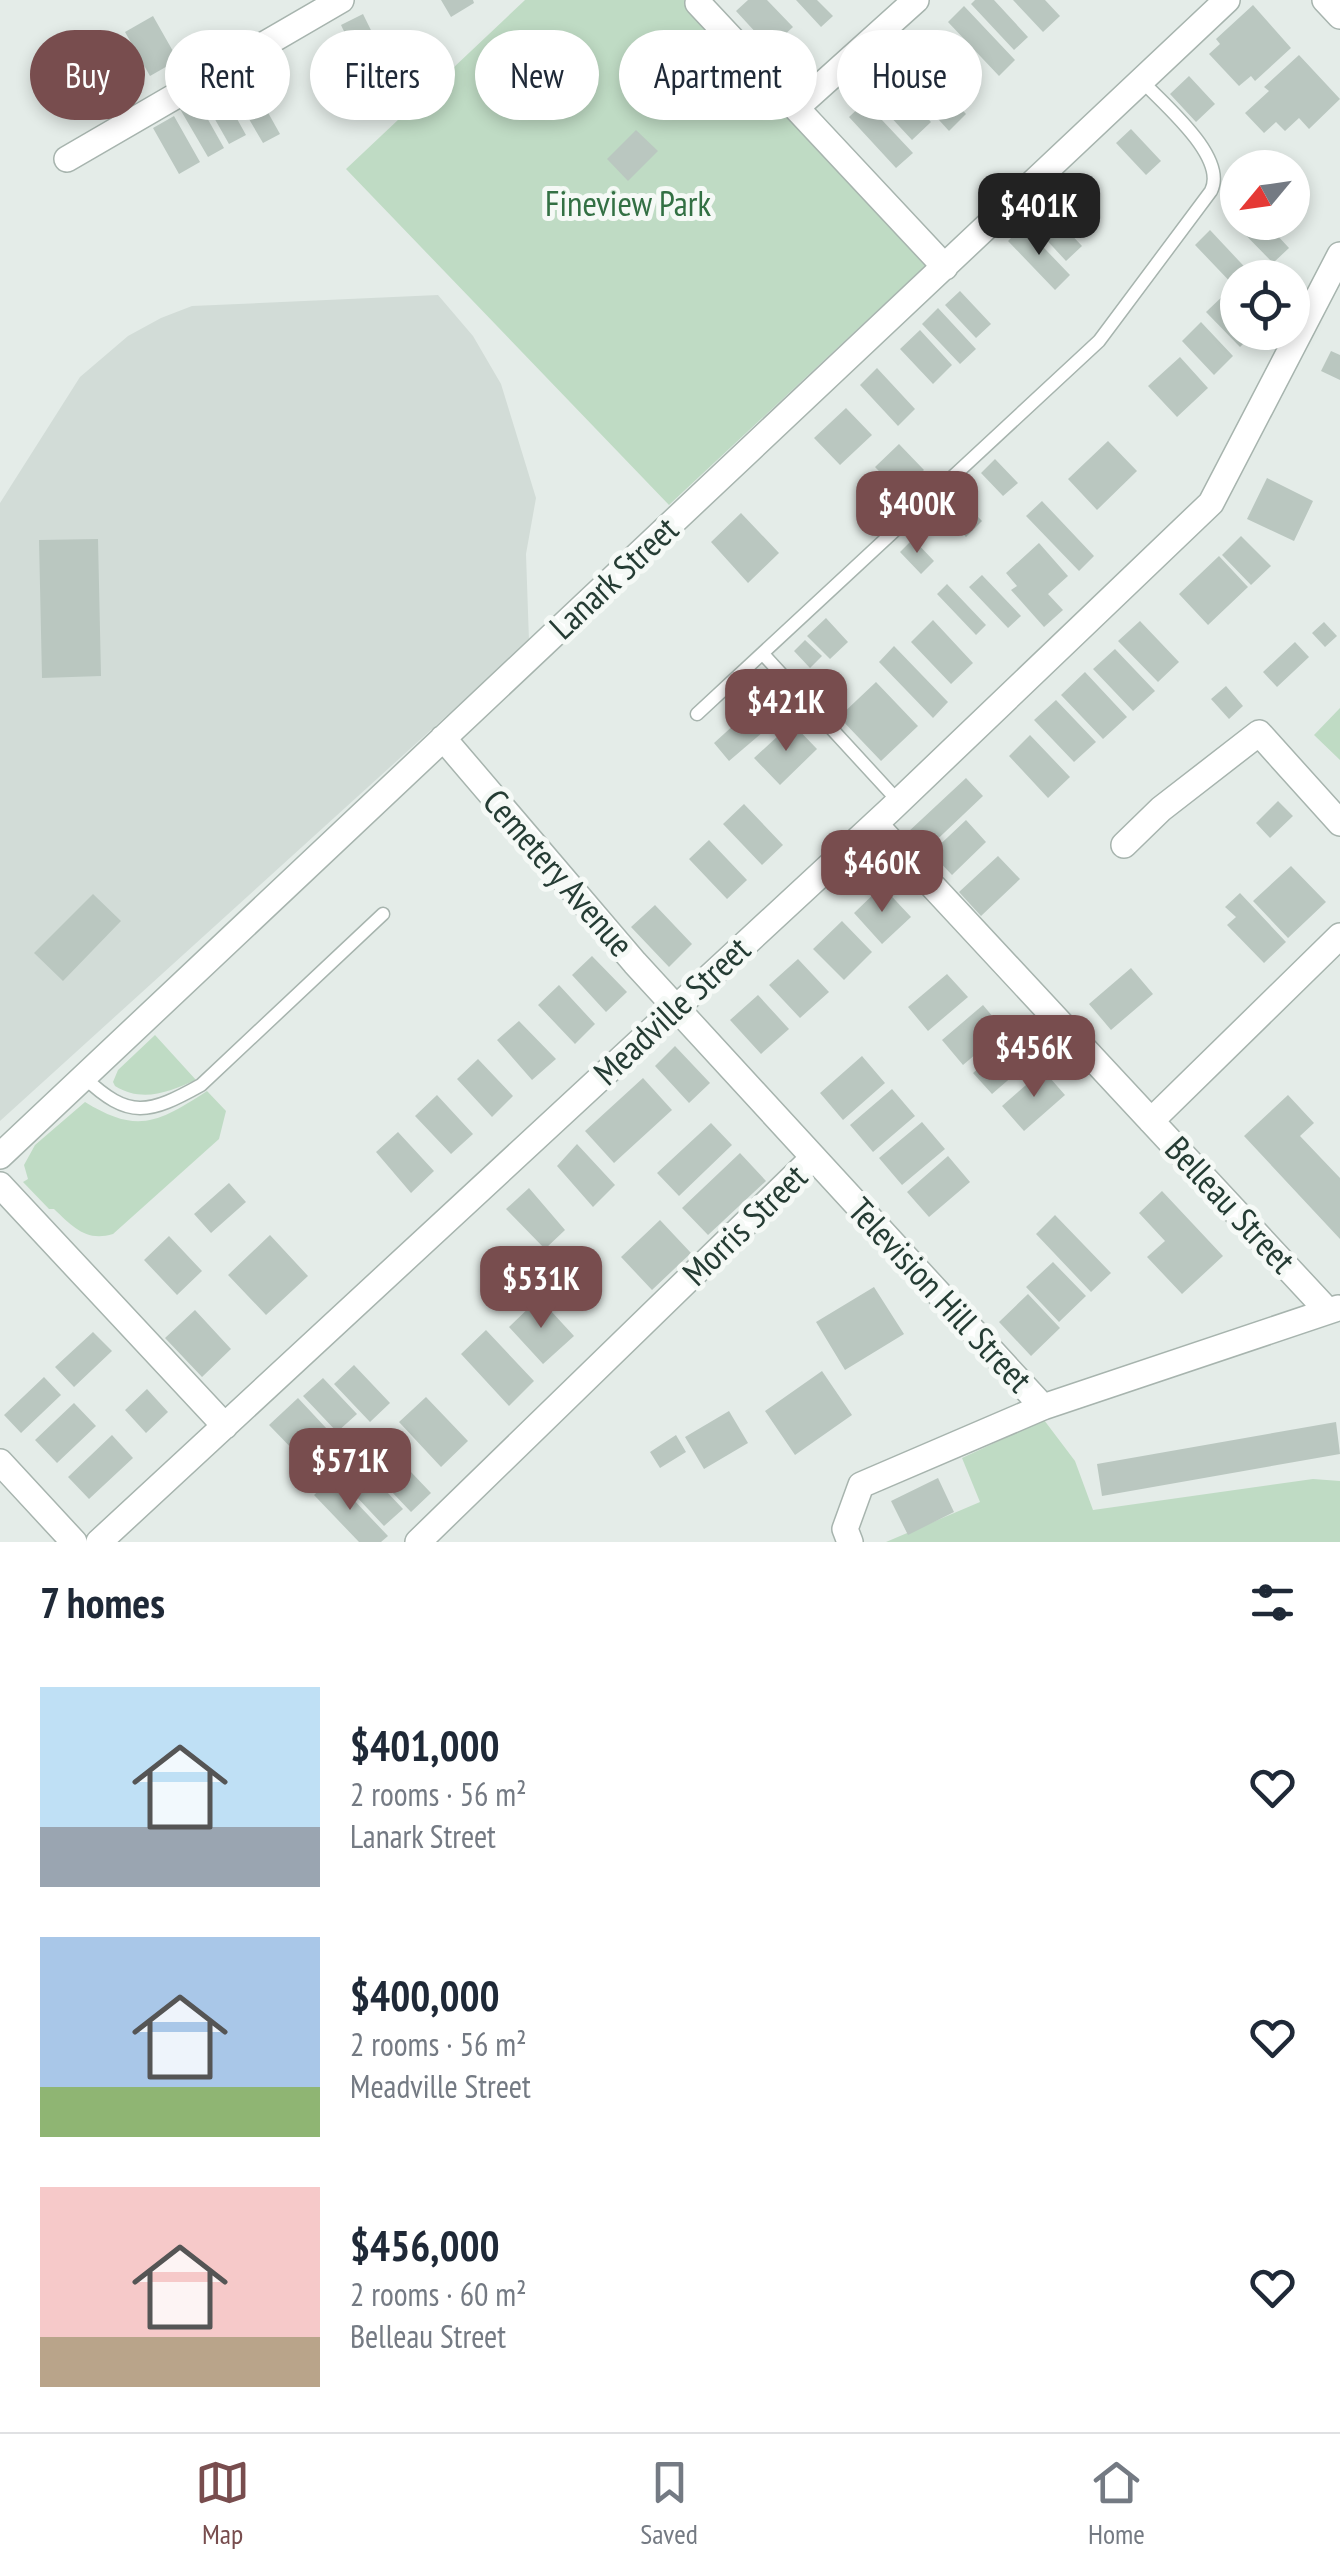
<!DOCTYPE html>
<html lang="en">
<head>
<meta charset="utf-8">
<style>
	body { margin:0; font-family:"PT Sans Narrow",sans-serif; background:#f6f6f7; color:#1f2937; height:100vh; display:flex; flex-direction:column; font-size:38px; white-space:nowrap }
	* { box-sizing:border-box; margin:0 }
	p { font-size:32px; color:#747a83 }
	.icon { flex:none; width:55px; height:55px; fill:none; stroke:currentColor; stroke-width:2; stroke-linecap:round; stroke-linejoin:round }
	.map { position:relative; height:1542px; overflow:hidden }
	.panel { display:flex; flex-direction:column; background:#fff; flex:1 }
	.panel>* { flex:none }
	.hud { position:absolute; left:30px; top:30px; width:1280px; height:90px; display:flex; gap:20px }
	.needle { width:65px; rotate:241deg }
	.tools { position:absolute; left:1220px; top:150px; display:grid; gap:20px }
	.tools a { display:grid; place-items:center; width:90px; height:90px; border-radius:50%; background:#fff; box-shadow:0 5px 15px #0003; font-size:50px }
	.price { position:absolute; translate:-50% -85px; padding:0 22px; border-radius:20px; background:#784d4e; color:#fff; font-size:32px; line-height:65px; filter:drop-shadow(0 2px 5px #0008) }
	.price::after { content:''; position:absolute; left:50%; top:60px; width:30px; height:22px; margin-left:-15px; background:inherit; clip-path:polygon(0 0,100% 0,50% 100%) }
	.price.on { background:#222; color:#fff }
	ul { padding:0; list-style:none }
	li { display:flex; align-items:center; gap:30px; height:250px; padding:0 40px }
	li span { display:grid; place-items:center; flex:none; width:280px; height:200px; border-radius:0px; color:#555 }
	li>.icon { margin-inline-start:auto }
	span .icon { width:120px; height:120px; fill:#fffc; stroke-width:1 }
	li b { font-size:42px }
	h2 { display:flex; justify-content:space-between; align-items:center; height:120px; padding:0 40px; font-size:42px }
	.chip { padding:0 35px; border-radius:45px; background:#fff; box-shadow:0 5px 15px #0003; font-size:35px; line-height:90px }
	.chip.on { background:#784d4e; color:#fff }
	.tabs { display:flex; justify-content:space-around; align-items:center; height:140px; border-top:2px solid #e0e1e3; background:#fff; font-size:28px; color:#747a83 }
	.tabs a { display:grid; justify-items:center; gap:5px }
	.tabs .on { color:#784d4e }
	.map>svg:first-child { display:block }
</style>
</head>
<body>
<div class="map">
<svg width="1340" height="1542" viewBox="0 0 1340 1542">
	<rect width="100%" height="100%" fill="#e4ece8"/>
	<!-- built -->
	<path fill="#d2dcd7" d="M438 295 473 336 501 384 536 498 526 554 529 641 0 1121V503L80 377 128 336 161 318 192 306Z"/>
	<!-- green -->
	<path fill="#bfdbc4" d="M525 0H684L927 264 669 505 346 169Z
		M1340 708V760L1314 735Z
		M155 1035 196 1080C168 1092 143 1103 115 1086L113 1082 118 1070Z
		M207 1091 226 1111 219 1139 113 1234C86 1242 73 1227 54 1209H49L23 1182 28 1179 24 1165 35 1145 85 1102C137 1134 158 1123 207 1091Z
		M1044 1420 1075 1461 1093 1510 1313 1479 1340 1481V1542H886L980 1502 962 1458Z"/>
	<!-- building -->
	<path fill="#bac7c0" d="M441 0H473L474 3 451 17Z
		M748 0H767L793 27 770 48 736 11Z
		M796 0H817L833 16 821 27Z
		M975 0H994L1028 37 1014 50 971 4Z
		M1013 0H1045L1060 16 1043 32Z
		M1253 5 1291 48 1255 81 1251 76 1239 86 1209 54 1220 44 1216 39Z
		M964 6 1015 60 999 76 948 22Z
		M363 14 394 77 371 88 341 25Z
		M153 16 178 60 150 76 125 32Z
		M1299 55 1340 99 1309 129 1299 118 1285 131 1276 122 1264 133 1245 113 1269 91 1264 87Z
		M914 58 966 114 949 131 897 74Z
		M247 75 280 134 263 143 229 85Z
		M1189 76 1215 104 1196 122 1170 94Z
		M893 81 931 122 912 140 874 99Z
		M221 90 246 135 229 144 204 100Z
		M197 100 224 148 208 157 180 109Z
		M865 102 913 153 896 168 849 117Z
		M174 116 200 162 179 174 153 128Z
		M1131 129 1161 161 1146 175 1116 143Z
		M636 130 658 151 628 181 607 159Z
		M1238 204V222H1265L1289 248 1273 263 1226 215Z
		M1044 206 1082 246 1066 261 1029 221Z
		M1023 226 1070 275 1055 290 1008 241Z
		M1210 230 1255 278H1238V290L1195 245Z
		M960 291 991 324 976 338 945 305Z
		M1227 292 1238 303V332H1255L1240 347 1206 312Z
		M938 308 976 349 960 364 922 324Z
		M1201 322 1233 356 1214 375 1182 341Z
		M920 330 952 365 933 384 900 349Z
		M1331 351 1340 355V380L1321 371Z
		M1180 357 1208 388 1177 417 1148 386Z
		M877 368 915 409 898 426 860 385Z
		M846 408 872 435 840 465 814 438Z
		M1108 441 1137 471 1097 510 1068 479Z
		M899 444 924 470 900 493 875 467Z
		M995 459 1018 483 1003 496 981 473Z
		M1267 478 1313 501 1294 541 1247 519Z
		M959 497 982 521 966 537 943 513Z
		M1042 501 1094 556 1079 571 1026 516Z
		M741 513 779 553 748 583 711 542Z
		M1241 536 1271 566 1251 585 1222 555Z
		M98 539 101 676 42 678 39 540Z
		M913 539 934 561 921 574 900 552Z
		M1039 543 1068 576 1048 594 1063 610 1044 627 1011 590 1017 586 1006 573Z
		M1219 556 1248 587 1208 625 1179 594Z
		M982 575 1021 616 1008 628 969 587Z
		M947 584 986 625 976 635 937 594Z
		M826 618 848 642 830 659 807 636Z
		M933 620 973 663 951 684 911 642Z
		M1140 621 1179 662 1158 682 1118 641Z
		M1324 622 1337 636 1325 647 1312 633Z
		M805 640 822 656 810 668 794 651Z
		M1295 642 1309 657 1277 687 1263 672Z
		M894 646 948 702 933 718 879 662Z
		M1115 649 1155 691 1133 711 1093 669Z
		M1085 672 1127 717 1103 739 1061 695Z
		M876 682 918 726 881 761 839 717Z
		M1226 686 1243 706 1229 719 1211 699Z
		M1056 700 1096 742 1074 762 1034 720Z
		M747 713 763 732 729 761 714 743Z
		M792 723 817 749 780 785 754 758Z
		M1030 735 1070 777 1048 798 1009 756Z
		M966 778 983 796 925 851 907 833Z
		M1278 801 1293 816 1270 838 1256 823Z
		M744 804 783 845 762 865 723 824Z
		M966 820 986 842 952 875 931 853Z
		M709 840 747 880 727 899 689 859Z
		M998 856 1020 879 981 916 959 892Z
		M1291 866 1326 902 1288 938 1253 901Z
		M882 886 911 917 882 944 854 913Z
		M1240 893 1286 942 1264 963 1227 925 1236 917 1225 907Z
		M93 894 121 921 63 981 34 953Z
		M655 905 692 944 669 967 631 927Z
		M842 921 872 952 844 980 813 949Z
		M592 956 627 992 606 1012 572 975Z
		M798 959 829 992 800 1018 769 985Z
		M1131 968 1153 994 1111 1030 1089 1004Z
		M947 974 968 997 928 1031 908 1007Z
		M559 985 595 1024 575 1044 538 1005Z
		M758 995 789 1029 761 1054 730 1020Z
		M983 1005 1004 1030 963 1065 942 1040Z
		M519 1021 556 1059 532 1080 497 1040Z
		M1011 1040 1029 1062 992 1094 973 1073Z
		M675 1046 710 1083 689 1103 655 1066Z
		M862 1056 885 1083 843 1120 820 1093Z
		M478 1059 513 1096 492 1117 457 1079Z
		M1043 1070 1065 1095 1024 1131 1002 1106Z
		M643 1078 672 1110 614 1163 585 1131Z
		M892 1089 915 1116 873 1152 850 1125Z
		M437 1095 473 1134 451 1154 415 1116Z
		M1288 1095 1314 1123 1300 1136 1340 1178V1239L1244 1136Z
		M922 1122 945 1149 902 1185 879 1158Z
		M711 1123 732 1145 679 1196 657 1173Z
		M398 1132 434 1171 411 1193 376 1152Z
		M577 1144 615 1185 593 1207 557 1166Z
		M740 1153 766 1181 708 1235 682 1208Z
		M948 1156 970 1182 929 1217 907 1192Z
		M229 1183 246 1202 211 1233 194 1214Z
		M529 1188 565 1230 545 1249 506 1209Z
		M1162 1191 1223 1256 1182 1294 1147 1257 1165 1241 1139 1213Z
		M1055 1215 1111 1273 1091 1292 1036 1234Z
		M660 1220 691 1253 652 1290 621 1257Z
		M270 1235 308 1276 266 1315 228 1275Z
		M169 1236 202 1271 177 1295 144 1260Z
		M1053 1262 1086 1296 1059 1322 1026 1287Z
		M874 1287 904 1334 845 1370 816 1322Z
		M1028 1294 1060 1328 1031 1356 999 1322Z
		M539 1298 574 1336 543 1364 509 1327Z
		M195 1310 231 1349 202 1377 165 1338Z
		M486 1330 534 1381 509 1406 461 1354Z
		M93 1332 112 1351 74 1387 55 1367Z
		M354 1365 390 1403 370 1422 334 1384Z
		M822 1371 852 1415 795 1455 765 1411Z
		M44 1377 61 1395 21 1433 4 1415Z
		M323 1378 357 1414 337 1432 303 1396Z
		M147 1389 168 1412 146 1433 125 1410Z
		M426 1397 468 1441 441 1467 399 1422Z
		M298 1398 327 1429 299 1456 269 1425Z
		M74 1403 96 1426 57 1463 35 1440Z
		M729 1411 748 1443 704 1469 685 1437Z
		M1336 1422 1340 1454 1102 1496 1097 1464Z
		M112 1435 133 1458 89 1499 68 1477Z
		M676 1435 686 1452 660 1468 650 1452Z
		M390 1450 431 1493 411 1512 370 1469Z
		M372 1476 403 1509 384 1526 353 1493Z
		M333 1478 388 1536 381 1542H359L314 1495Z
		M938 1478 954 1512 908 1535 891 1501Z"/>
	<g fill="none" stroke-linecap="round" stroke-linejoin="round">
		<defs>
			<path id="service" d="M763 654 899 802
				M697 714 1099 341 1211 191C1228 157 1163 104 1142 81
				M84 1077C129 1120 149 1114 201 1085L383 914"/>
			<path id="minor" d="M1325 0 1340 16
				M698 3 945 267
				M796 108 916 0
				M67 159 341 0
				M443 738 635 963 1043 1407
				M875 824 1326 1309
				M1124 845 1161 809 1259 733 1340 823
				M1151 1121 1340 936
				M0 1156 1227 0
				M0 1185 225 1426
				M0 1462 74 1542
				M99 1542 890 810 1211 503 1340 255
				M418 1542 813 1158
				M850 1542 845 1529 861 1485 1043 1407 1338 1308"/>
		</defs>
		<!-- service casing -->
		<use href="#service" stroke="#a7b4ae" stroke-width="15"/>
		<!-- minor casing -->
		<use href="#minor" stroke="#a7b4ae" stroke-width="28"/>
		<!-- service -->
		<use href="#service" stroke="#fff" stroke-width="12"/>
		<!-- minor -->
		<use href="#minor" stroke="#fff" stroke-width="25"/>
	</g>
	<g text-anchor="middle" stroke-width="10" stroke-linejoin="round" paint-order="stroke">
		<!-- park labels -->
		<g font-size="35" fill="#337044" stroke="#f5f9f6">
			<text x="628" y="216">Fineview Park</text>
		</g>
		<!-- street labels -->
		<g font-size="35" fill="#253c34" stroke="#f5f9f6">
			<text transform="translate(614 578) rotate(-43)" y="12">Lanark Street</text>
			<text transform="translate(558 873) rotate(49)" y="12">Cemetery Avenue</text>
			<text transform="translate(672 1011) rotate(-43)" y="12">Meadville Street</text>
			<text transform="translate(1230 1205) rotate(47)" y="12">Belleau Street</text>
			<text transform="translate(745 1225) rotate(-44)" y="12">Morris Street</text>
			<text transform="translate(940 1295) rotate(47)" y="12">Television Hill Street</text>
		</g>
	</g>
</svg>
<div class="tools">
<a><svg class="needle" viewBox="-14 -14 28 28"><path d="M0-13l5 13h-10z" fill="#e53935"/><path d="M0 13l5-13h-10z" fill="#747a83"/></svg></a>
<a><svg class="icon" aria-label="locate" viewBox="0 0 24 24"><circle cx="12" cy="12" r="6"/><path d="M12 2v4M12 18v4M2 12h4M18 12h4"/></svg></a>
</div>
<b class="price on" style="left:1039px;top:258px">$401K</b>
<b class="price" style="left:917px;top:556px">$400K</b>
<b class="price" style="left:786px;top:754px">$421K</b>
<b class="price" style="left:882px;top:915px">$460K</b>
<b class="price" style="left:1034px;top:1100px">$456K</b>
<b class="price" style="left:541px;top:1331px">$531K</b>
<b class="price" style="left:350px;top:1513px">$571K</b>
<div class="hud">
<a class="chip on">Buy</a>
<a class="chip">Rent</a>
<a class="chip">Filters</a>
<a class="chip">New</a>
<a class="chip">Apartment</a>
<a class="chip">House</a>
</div>
</div>
<section class="panel">
<h2>7 homes<svg class="icon" aria-label="filters" viewBox="0 0 24 24"><path d="M4 7h16M4 17h16"/><circle cx="9" cy="7" r="2"/><circle cx="15" cy="17" r="2"/></svg></h2>
<ul>
<li><span style="background:linear-gradient(#bfe0f5 70%,#9aa5b1 0)"><svg class="icon" aria-label="home" viewBox="0 0 24 24"><path d="M3 11l9-7 9 7M6 9v11h12V9"/></svg></span><div><b>$401,000</b><p>2 rooms · 56 m²</p><p>Lanark Street</p></div><svg class="icon" aria-label="heart" viewBox="0 0 24 24"><path d="M12 20l-8-8c-3-5 5-10 8-4 3-6 11-1 8 4z"/></svg></li>
<li><span style="background:linear-gradient(#a9c7e8 75%,#8fb573 0)"><svg class="icon" aria-label="home" viewBox="0 0 24 24"><path d="M3 11l9-7 9 7M6 9v11h12V9"/></svg></span><div><b>$400,000</b><p>2 rooms · 56 m²</p><p>Meadville Street</p></div><svg class="icon" aria-label="heart" viewBox="0 0 24 24"><path d="M12 20l-8-8c-3-5 5-10 8-4 3-6 11-1 8 4z"/></svg></li>
<li><span style="background:linear-gradient(#f6c9c9 75%,#b9a48a 0)"><svg class="icon" aria-label="home" viewBox="0 0 24 24"><path d="M3 11l9-7 9 7M6 9v11h12V9"/></svg></span><div><b>$456,000</b><p>2 rooms · 60 m²</p><p>Belleau Street</p></div><svg class="icon" aria-label="heart" viewBox="0 0 24 24"><path d="M12 20l-8-8c-3-5 5-10 8-4 3-6 11-1 8 4z"/></svg></li>
</ul>
</section>
<nav class="tabs">
<a class="on"><svg class="icon" aria-label="map" viewBox="0 0 24 24"><path d="M3 6l6-2 6 2 6-2v14l-6 2-6-2-6 2zM9 4v14M15 6v14"/></svg>Map</a>
<a><svg class="icon" aria-label="saved" viewBox="0 0 24 24"><path d="M7 4h10v16l-5-4-5 4z"/></svg>Saved</a>
<a><svg class="icon" aria-label="home" viewBox="0 0 24 24"><path d="M3 11l9-7 9 7M6 9v11h12V9"/></svg>Home</a>
</nav>
</body>
</html>
